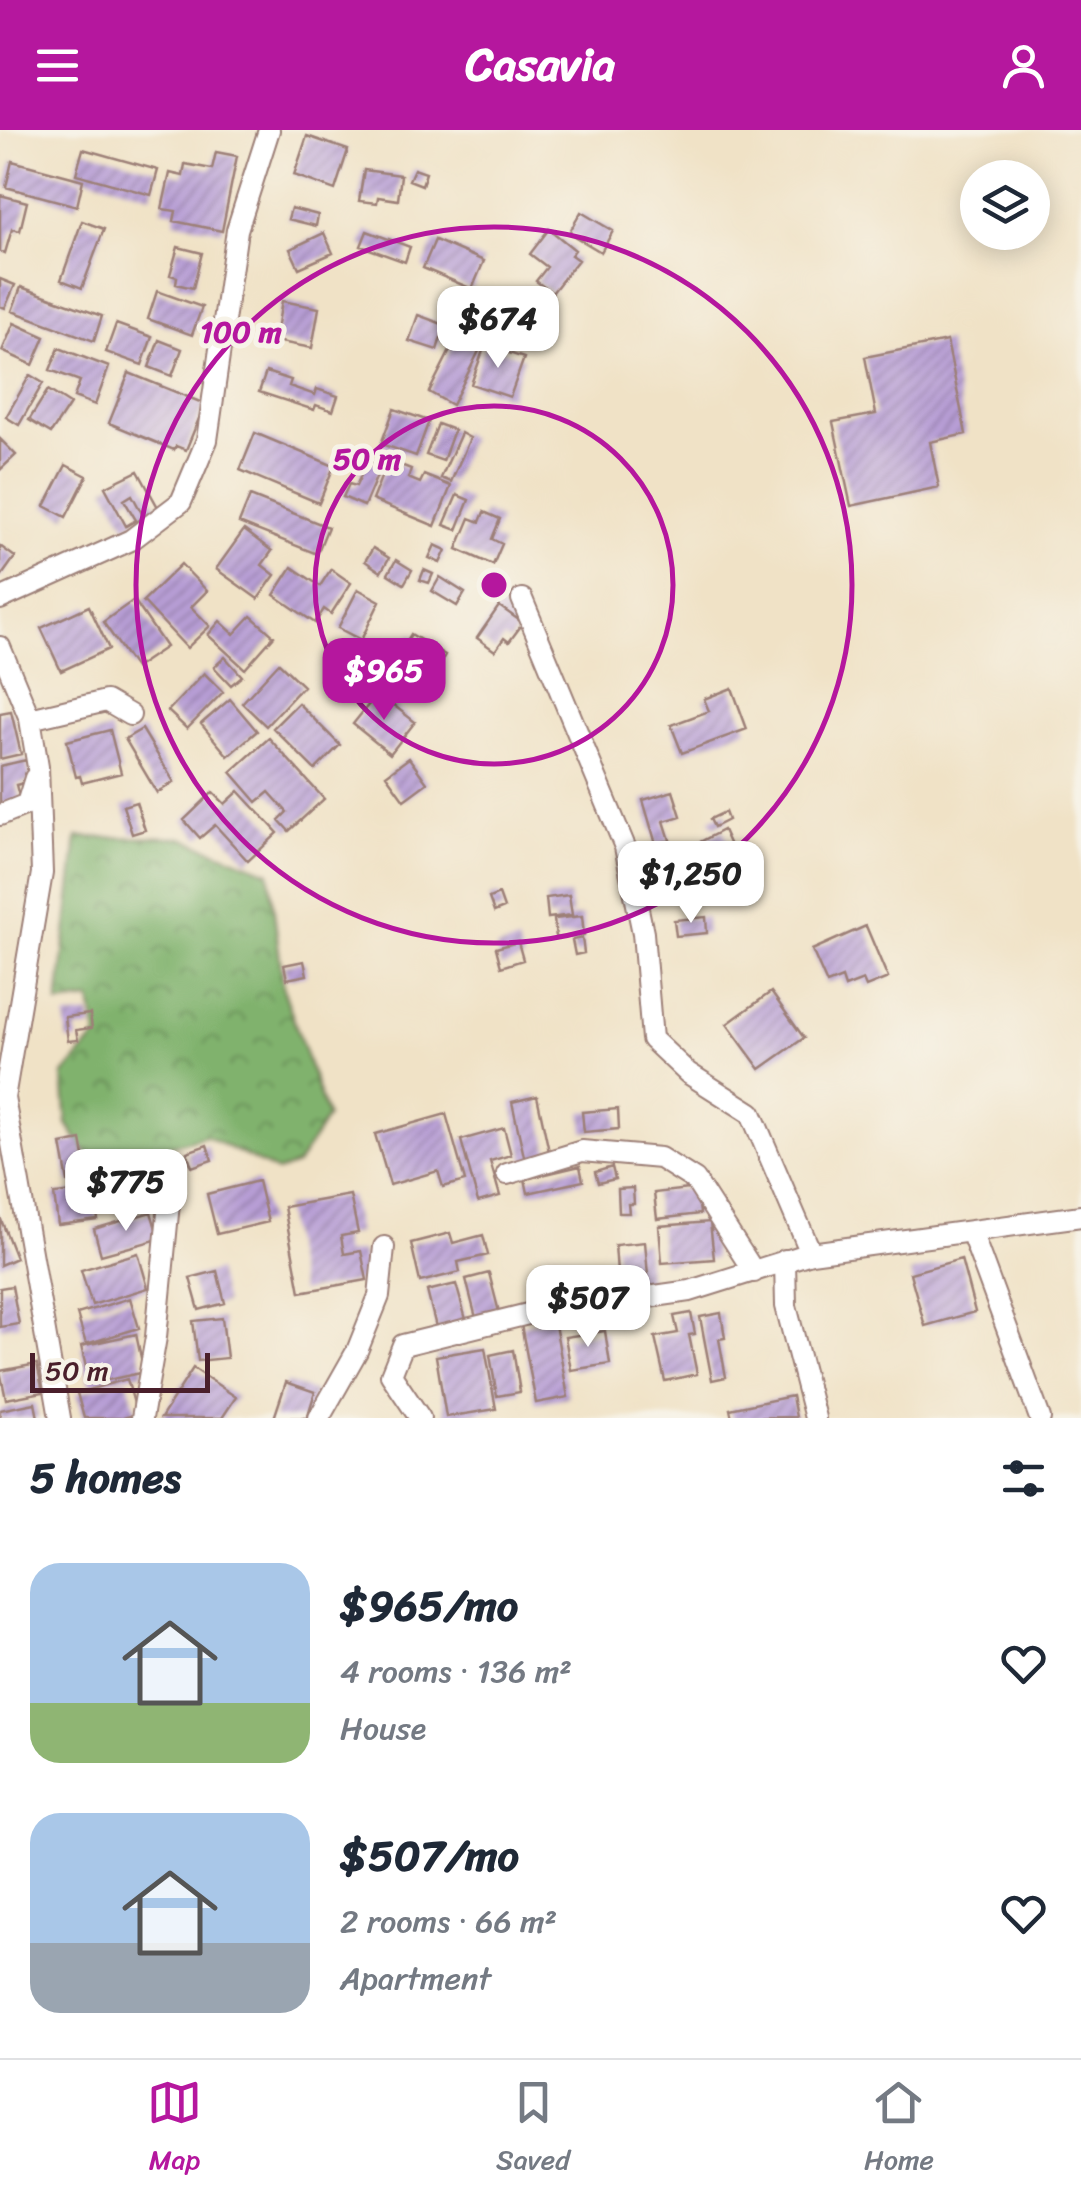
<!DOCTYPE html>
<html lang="en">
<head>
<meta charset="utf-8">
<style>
	body { margin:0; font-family:Sriracha,sans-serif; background:#f2f2f3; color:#1f2937; height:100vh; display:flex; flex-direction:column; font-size:38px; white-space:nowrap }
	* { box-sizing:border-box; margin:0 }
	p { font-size:32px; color:#747a83 }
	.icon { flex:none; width:55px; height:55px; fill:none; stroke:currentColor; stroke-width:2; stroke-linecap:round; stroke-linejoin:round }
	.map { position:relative; height:1288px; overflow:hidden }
	.sheet { display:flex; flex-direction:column; background:#fff; flex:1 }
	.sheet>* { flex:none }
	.controls { position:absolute; left:960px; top:30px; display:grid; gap:20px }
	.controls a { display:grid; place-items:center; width:90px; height:90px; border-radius:50%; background:#fff; box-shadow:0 5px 25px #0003; font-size:50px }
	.scale { position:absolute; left:30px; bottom:25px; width:180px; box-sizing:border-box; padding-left:10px; border:5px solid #4a1f2b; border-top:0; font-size:28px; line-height:35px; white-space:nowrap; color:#4a1f2b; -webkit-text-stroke:8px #f7f3e8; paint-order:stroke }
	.price { position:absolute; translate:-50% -85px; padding:0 22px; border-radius:20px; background:#fff; color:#222; font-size:32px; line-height:65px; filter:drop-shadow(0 2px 5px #0008) }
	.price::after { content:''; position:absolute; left:50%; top:60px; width:30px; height:22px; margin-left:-15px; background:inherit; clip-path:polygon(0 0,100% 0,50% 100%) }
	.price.selected { background:#b5179e; color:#fff }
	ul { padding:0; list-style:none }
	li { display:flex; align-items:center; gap:30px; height:250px; padding:0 30px }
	li span { display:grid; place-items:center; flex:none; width:280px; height:200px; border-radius:30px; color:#555 }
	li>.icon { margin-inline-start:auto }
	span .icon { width:120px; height:120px; fill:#fffc; stroke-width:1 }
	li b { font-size:42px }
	h2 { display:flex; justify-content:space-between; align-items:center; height:120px; padding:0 30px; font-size:42px }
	header { display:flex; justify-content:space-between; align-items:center; height:130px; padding:0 30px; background:#b5179e; color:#fff; font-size:45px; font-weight:700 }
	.tab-bar { display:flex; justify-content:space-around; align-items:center; height:140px; border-top:2px solid #e0e1e3; background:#fff; font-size:28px; color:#747a83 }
	.tab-bar a { display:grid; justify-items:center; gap:5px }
	.tab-bar .selected { color:#b5179e }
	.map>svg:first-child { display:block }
</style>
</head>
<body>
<header><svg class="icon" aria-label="menu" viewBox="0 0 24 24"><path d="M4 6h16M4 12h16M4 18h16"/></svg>Casavia<svg class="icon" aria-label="person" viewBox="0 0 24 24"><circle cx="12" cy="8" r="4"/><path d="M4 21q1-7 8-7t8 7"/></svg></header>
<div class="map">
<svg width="1081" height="1288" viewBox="0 0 1081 1288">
	<defs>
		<pattern id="forest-crowns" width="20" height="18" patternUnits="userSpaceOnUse" patternTransform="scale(2.5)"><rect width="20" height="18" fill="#80b26d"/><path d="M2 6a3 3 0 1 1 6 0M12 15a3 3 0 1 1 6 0" fill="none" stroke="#6b905a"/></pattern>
		<pattern id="building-hatch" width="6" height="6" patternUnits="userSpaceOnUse" patternTransform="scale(2.5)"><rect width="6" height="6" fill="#b79ed5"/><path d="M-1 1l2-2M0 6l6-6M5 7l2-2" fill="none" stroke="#9780ad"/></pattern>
	</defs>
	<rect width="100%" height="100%" fill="#f7f3e8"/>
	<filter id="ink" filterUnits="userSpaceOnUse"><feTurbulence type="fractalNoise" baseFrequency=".01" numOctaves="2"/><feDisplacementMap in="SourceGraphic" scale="20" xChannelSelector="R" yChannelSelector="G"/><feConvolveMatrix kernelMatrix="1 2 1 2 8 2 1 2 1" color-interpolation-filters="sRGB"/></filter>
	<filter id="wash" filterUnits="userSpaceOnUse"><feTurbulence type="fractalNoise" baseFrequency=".0048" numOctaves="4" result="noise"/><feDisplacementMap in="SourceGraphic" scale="40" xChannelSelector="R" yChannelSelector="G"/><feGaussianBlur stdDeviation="2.25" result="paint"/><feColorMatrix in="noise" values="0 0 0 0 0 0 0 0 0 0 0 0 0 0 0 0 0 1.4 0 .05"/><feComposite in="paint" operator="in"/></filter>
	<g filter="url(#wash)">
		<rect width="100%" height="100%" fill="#f0e2c6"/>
		<!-- forest -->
		<path fill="url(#forest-crowns)" stroke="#65684c" stroke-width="2.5" d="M77 707 182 708 269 742 284 861 327 987 297 1035 277 1042 206 1006 95 1036 67 994 63 946 97 906 91 870 58 874Z"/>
		<g id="blocks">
			<!-- building -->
			<path fill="url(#building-hatch)" d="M307 6 348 20 335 60 294 45Z
				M83 19 158 40 151 65 76 44Z
				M216 22 237 26 222 101 174 91 176 81 162 79 170 43 183 46 185 34 212 39Z
				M12 31 83 50 77 76 6 57Z
				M414 39 426 43 422 55 409 50Z
				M364 40 401 45 398 70 378 67 377 73 359 71Z
				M0 65 27 72 20 101 12 99 5 123 0 121Z
				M291 78 318 85 316 96 288 89Z
				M581 82 613 101 601 122 569 103Z
				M82 91 104 99 82 158 61 150Z
				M549 99 575 120 571 125 578 130 552 163 536 151 547 137 530 124Z
				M367 101 410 117 405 132 361 116Z
				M324 103 333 123 299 138 290 119Z
				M435 110 484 131 472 159 423 138Z
				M178 117 202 123 193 158 176 154 177 147 170 145Z
				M0 149 15 155 5 178 0 176Z
				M21 157 102 186 94 211 12 181Z
				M157 161 202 177 192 205 148 189Z
				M282 171 319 178 312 218 275 211Z
				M418 185 445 195 437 220 409 211Z
				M14 193 45 207 33 235 2 221Z
				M116 194 152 207 142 235 106 222Z
				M456 209 479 221 452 275 429 262Z
				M159 210 182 219 172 246 149 237Z
				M947 211 966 304 930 312 939 357 851 376 833 292 876 284 865 227Z
				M485 215 524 228 510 267 471 254Z
				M59 218 109 237 95 275 74 267 80 251 50 240Z
				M266 242 291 250 289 256 315 265 317 259 338 266 333 281 316 275 314 280 259 262Z
				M129 243 205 274 186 320 176 316 174 320 109 293Z
				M30 245 43 253 19 295 6 287Z
				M48 260 70 274 51 303 29 290Z
				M394 279 429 291 416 326 381 314Z
				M438 294 454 300 443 331 426 325Z
				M255 303 334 336 319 373 240 340Z
				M461 303 470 308 451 352 441 348Z
				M0 309 16 325 0 340Z
				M360 326 381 336 364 376 343 367 349 354 356 356 363 341 356 338Z
				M388 330 411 339 408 348 420 353 424 345 451 356 435 396 372 370Z
				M66 335 87 346 66 387 45 376Z
				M138 341 160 381 145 389 132 365 124 370 136 390 126 396 105 357Z
				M457 365 469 370 457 400 444 395Z
				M250 366 328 397 317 424 239 393Z
				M484 382 500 389 492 409 502 414 493 435 457 419 470 388 480 392Z
				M244 400 272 421 262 435 275 445 258 469 216 439Z
				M435 415 446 420 440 433 429 428Z
				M0 416 15 427 0 448Z
				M373 418 389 428 381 442 365 431Z
				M396 430 412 440 404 454 388 444Z
				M181 434 207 461 191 477 210 496 187 518 143 471Z
				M292 437 320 456 331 439 351 453 331 484 324 479 315 493 274 465Z
				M424 440 433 444 429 453 420 450Z
				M440 447 465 463 457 476 432 461Z
				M358 459 380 471 361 510 338 498Z
				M134 470 166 517 135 538 103 492Z
				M89 476 109 519 61 541 41 498Z
				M499 476 523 493 509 512 504 508 495 521 477 508Z
				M251 486 274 506 245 539 208 505 220 491 234 504Z
				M411 504 445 525 427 556 392 535Z
				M225 527 242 546 231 555 214 537Z
				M279 533 303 556 266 596 242 573Z
				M204 543 223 562 187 599 168 581Z
				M732 558 747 599 682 623 671 595 709 581 704 569Z
				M378 563 415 592 390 624 353 594Z
				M230 569 257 601 228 626 201 594Z
				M298 573 340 615 315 640 273 598Z
				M11 581 21 624 0 629V583Z
				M142 599 174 652 157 663 125 609Z
				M110 600 121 643 82 653 80 646 76 647 67 611Z
				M269 608 324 669 289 701 279 690 287 682 269 662 257 672 231 642Z
				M409 628 427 653 404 670 386 645Z
				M26 630 31 651 16 655 20 670 0 675V636Z
				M239 661 278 703 248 731 215 695 200 708 184 690 213 662 225 674Z
				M673 661 681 686 664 691 670 710 656 714 643 670Z
				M136 672 145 700 132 704 123 676Z
				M725 682 728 690 714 697 710 689Z
				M723 700 732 720 689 743 679 723Z
				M499 764 504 778 494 782 489 768Z
				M569 765 572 785 548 788 546 768Z
				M582 786 584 805 556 808 554 789Z
				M706 787 707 803 676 806 674 790Z
				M866 796 888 848 866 857 863 850 845 857 842 848 827 854 812 820Z
				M582 808 584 823 575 825 572 810Z
				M518 812 523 830 501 837 496 818Z
				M304 831 307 845 287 849 284 835Z
				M771 862 804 908 760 939 727 894Z
				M90 884 92 898 76 900 78 910 68 911 65 887Z
				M537 966 550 1026 525 1031 512 972Z
				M618 979 619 999 584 1002 582 982Z
				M446 984 465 1051 443 1057 438 1041 390 1055 375 1004Z
				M504 998 511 1025 490 1031 500 1066 478 1072 461 1010Z
				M81 1010 88 1048 68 1052 61 1014Z
				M207 1015 212 1030 192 1037 187 1022Z
				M150 1030 152 1040 122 1046 120 1037Z
				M580 1036 583 1051 528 1063 525 1049Z
				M612 1037 615 1049 598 1053 595 1042Z
				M145 1045 148 1055 122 1062 120 1051Z
				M258 1051 268 1092 217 1104 207 1064Z
				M633 1058 634 1074H628L629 1083H619L618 1059Z
				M697 1058 700 1084 657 1089 654 1063Z
				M94 1060 98 1090 58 1095 54 1064Z
				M350 1065 358 1103 341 1106 344 1124 361 1121 367 1150 300 1162 284 1077Z
				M151 1082 159 1109 101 1125 94 1099Z
				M0 1087 16 1128 0 1135Z
				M710 1092 714 1129 662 1133 659 1096Z
				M450 1103 453 1113 483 1105 488 1125 458 1132 460 1142 420 1152 411 1113Z
				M645 1112 650 1167 619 1169 615 1115Z
				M138 1123 148 1158 92 1175 81 1140Z
				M961 1129 975 1182 925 1196 910 1143Z
				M217 1141 225 1173 199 1180 190 1148Z
				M489 1143 500 1186 477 1192 466 1149Z
				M592 1146 594 1173 541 1178 539 1150Z
				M456 1154 467 1193 437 1201 427 1161Z
				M12 1156 19 1194 0 1197V1158Z
				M130 1168 139 1198 86 1214 77 1184Z
				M691 1183 695 1204 689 1205 697 1244 665 1251 655 1207 678 1203 674 1186Z
				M721 1183 725 1208 719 1209 726 1247 712 1250 700 1187Z
				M222 1188 227 1228 198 1231 193 1191Z
				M554 1189 568 1267 536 1273 521 1195Z
				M605 1201 610 1234 571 1240 565 1207Z
				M136 1204 144 1242 90 1254 81 1216Z
				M485 1218 496 1279 446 1287 436 1226Z
				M513 1220 520 1262 497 1266 490 1225Z
				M37 1234 43 1262 6 1269 0 1241Z
				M193 1238 236 1267 222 1288H161Z
				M127 1249 137 1284 123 1288H84L77 1263Z
				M286 1252 315 1262 307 1288H274Z
				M792 1266 796 1287 732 1288 730 1279Z
				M35 1273 38 1288H0V1280Z"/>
		</g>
	</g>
	<g filter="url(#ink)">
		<use href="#blocks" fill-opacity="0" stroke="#9d8078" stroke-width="2.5"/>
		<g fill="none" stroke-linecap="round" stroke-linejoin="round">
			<defs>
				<path id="street" d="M0 469 131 410 181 372 207 310 237 100 269 0
					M522 469 625 717 643 803 652 909 688 943 751 983 811 1123
					M0 517 30 589 38 637 42 743 4 968 60 1288
					M30 589 106 571 130 585
					M0 685 27 674 35 648
					M507 1044 582 1021 660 1028 695 1050 754 1142
					M971 1101 1040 1288
					M785 1130 786 1176 815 1288
					M142 1288 156 1207 169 1073
					M319 1288 357 1221 379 1166 384 1117
					M420 1288 391 1245 403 1215 528 1184 690 1161 811 1123 1081 1086"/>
			</defs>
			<!-- street casing -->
			<use href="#street" stroke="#9d8078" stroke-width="24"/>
			<!-- street -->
			<use href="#street" stroke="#fff" stroke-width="20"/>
		</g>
	</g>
	<!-- distance rings -->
	<g fill="none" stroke="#b5179e" stroke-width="5">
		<circle cx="494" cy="455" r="179"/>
		<circle cx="494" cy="455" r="358"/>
	</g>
	<circle cx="494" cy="455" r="15" fill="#b5179e" stroke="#f7f3e8" stroke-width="5"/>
	<g font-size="30" text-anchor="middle" font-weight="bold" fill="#b5179e" stroke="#f7f3e8" stroke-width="10" stroke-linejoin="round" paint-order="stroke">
		<text x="241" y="212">100 m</text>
		<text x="367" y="339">50 m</text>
	</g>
</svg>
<div class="controls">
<a><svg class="icon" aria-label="layers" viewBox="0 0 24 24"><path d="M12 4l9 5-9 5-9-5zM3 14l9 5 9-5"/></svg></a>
</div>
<div class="scale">50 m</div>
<b class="price" style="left:498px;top:241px">$674</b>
<b class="price selected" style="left:384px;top:593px">$965</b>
<b class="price" style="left:691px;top:796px">$1,250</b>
<b class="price" style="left:126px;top:1104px">$775</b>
<b class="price" style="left:588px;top:1220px">$507</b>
</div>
<section class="sheet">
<h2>5 homes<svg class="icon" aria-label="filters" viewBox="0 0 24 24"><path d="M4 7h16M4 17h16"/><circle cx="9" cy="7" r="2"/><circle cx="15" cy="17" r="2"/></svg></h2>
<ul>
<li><span style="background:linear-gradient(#a9c7e8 70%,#8fb573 0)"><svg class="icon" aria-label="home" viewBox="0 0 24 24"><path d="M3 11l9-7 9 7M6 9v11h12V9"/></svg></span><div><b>$965/mo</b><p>4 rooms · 136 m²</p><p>House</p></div><svg class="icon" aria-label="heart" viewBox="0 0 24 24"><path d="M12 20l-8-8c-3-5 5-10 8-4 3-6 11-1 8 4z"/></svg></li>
<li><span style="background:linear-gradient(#a9c7e8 65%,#9aa5b1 0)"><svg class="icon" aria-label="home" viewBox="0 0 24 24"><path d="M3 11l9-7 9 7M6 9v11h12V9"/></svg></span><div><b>$507/mo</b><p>2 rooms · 66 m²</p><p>Apartment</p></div><svg class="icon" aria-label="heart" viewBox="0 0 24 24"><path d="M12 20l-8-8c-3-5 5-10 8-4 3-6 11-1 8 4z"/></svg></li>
</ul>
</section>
<nav class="tab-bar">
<a class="selected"><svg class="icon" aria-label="map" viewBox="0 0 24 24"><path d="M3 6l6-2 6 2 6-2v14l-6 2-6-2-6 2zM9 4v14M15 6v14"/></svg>Map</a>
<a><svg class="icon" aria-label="saved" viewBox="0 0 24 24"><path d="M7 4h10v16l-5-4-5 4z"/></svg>Saved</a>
<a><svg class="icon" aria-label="home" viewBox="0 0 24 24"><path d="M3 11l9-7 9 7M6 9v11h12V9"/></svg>Home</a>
</nav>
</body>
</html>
